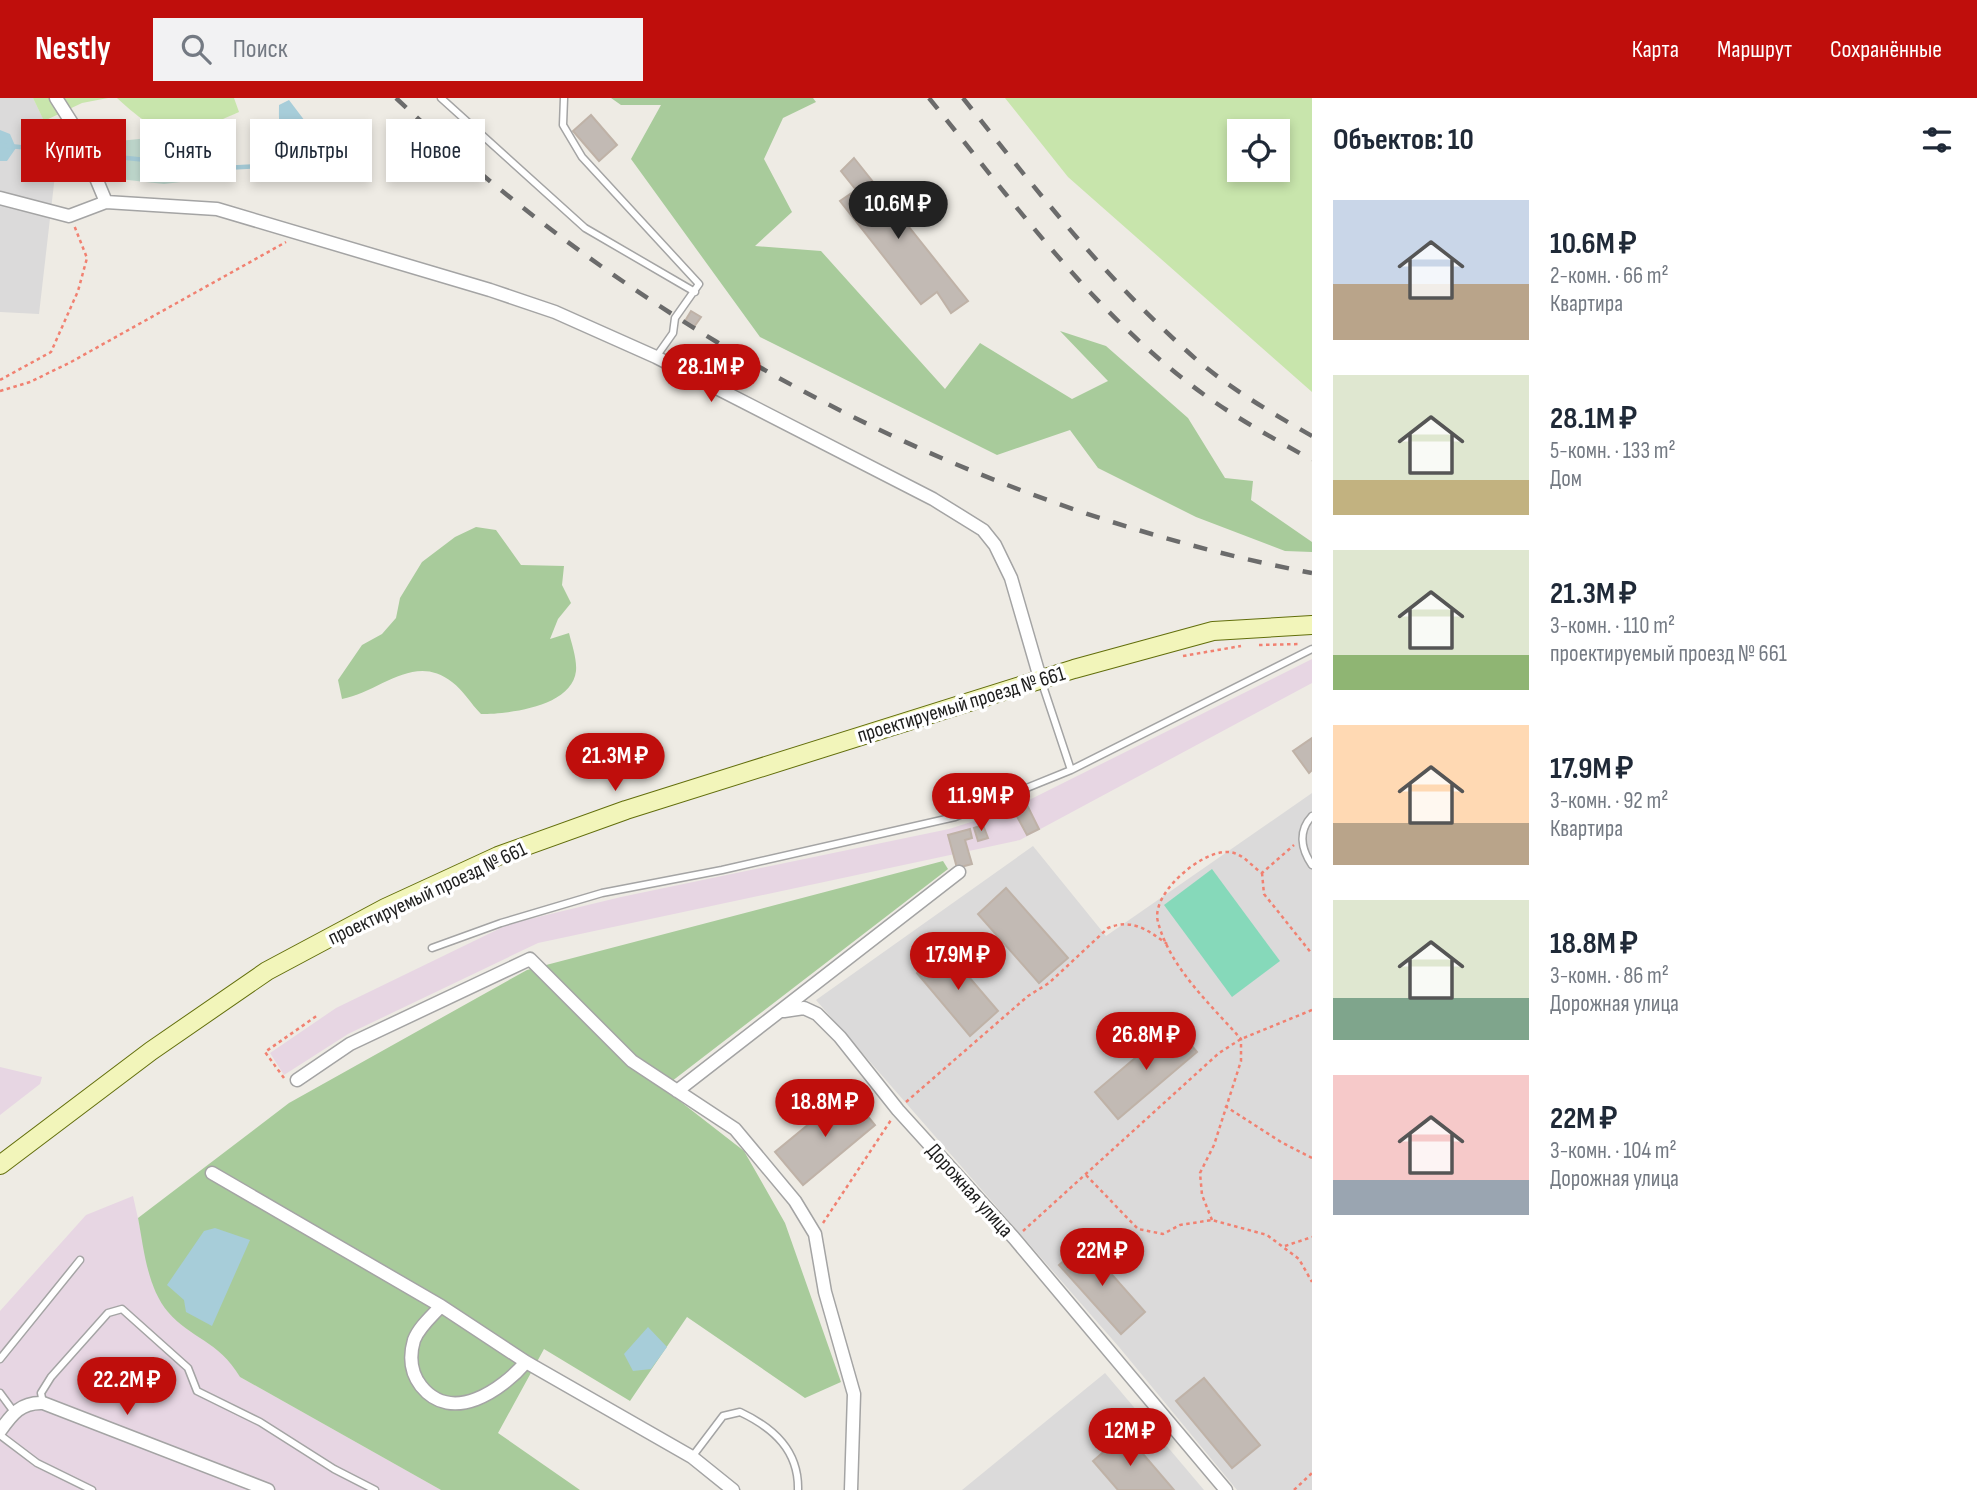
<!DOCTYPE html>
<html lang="ru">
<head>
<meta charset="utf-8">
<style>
	body { margin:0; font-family:"Sofia Sans Condensed",sans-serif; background:#f2f2f3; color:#1f2937; height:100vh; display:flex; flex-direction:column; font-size:26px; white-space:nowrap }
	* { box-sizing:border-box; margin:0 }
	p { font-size:23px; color:#747a83 }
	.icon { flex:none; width:38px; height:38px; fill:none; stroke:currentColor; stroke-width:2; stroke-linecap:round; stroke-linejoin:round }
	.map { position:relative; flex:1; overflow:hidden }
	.side { display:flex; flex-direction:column; background:#fff; width:665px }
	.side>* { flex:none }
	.top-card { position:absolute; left:21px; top:21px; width:665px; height:63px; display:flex; gap:14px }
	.buttons { position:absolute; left:1227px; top:21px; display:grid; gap:14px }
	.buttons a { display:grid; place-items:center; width:63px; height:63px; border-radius:0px; background:#fff; box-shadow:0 4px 10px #0003; font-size:35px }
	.price { position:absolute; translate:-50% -60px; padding:0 16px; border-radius:24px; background:#bf0e0c; color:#fff; font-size:23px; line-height:46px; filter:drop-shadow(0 2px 4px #0008) }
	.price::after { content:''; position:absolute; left:50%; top:42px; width:21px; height:16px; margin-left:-10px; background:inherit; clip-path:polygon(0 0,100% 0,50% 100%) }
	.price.selected { background:#222; color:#fff }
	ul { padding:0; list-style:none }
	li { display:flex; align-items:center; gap:21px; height:175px; padding:0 21px }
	li span { display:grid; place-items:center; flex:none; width:196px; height:140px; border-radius:0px; color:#555 }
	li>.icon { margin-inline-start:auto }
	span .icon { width:84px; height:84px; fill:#fffc; stroke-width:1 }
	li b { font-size:30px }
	h2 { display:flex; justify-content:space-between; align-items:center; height:84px; padding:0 21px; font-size:30px }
	.chip { padding:0 24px; border-radius:0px; background:#fff; box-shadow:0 4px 10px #0003; font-size:24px; line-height:63px }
	.chip.selected { background:#bf0e0c; color:#fff }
	header { display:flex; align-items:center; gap:42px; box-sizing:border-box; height:98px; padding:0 35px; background:#bf0e0c; color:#fff }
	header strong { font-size:33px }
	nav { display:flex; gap:38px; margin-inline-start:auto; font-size:24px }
	.search { width:490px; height:63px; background:#f2f2f3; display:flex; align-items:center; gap:18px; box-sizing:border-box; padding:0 24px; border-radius:0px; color:#747a83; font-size:26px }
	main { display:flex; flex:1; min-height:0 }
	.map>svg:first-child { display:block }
</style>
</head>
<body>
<header>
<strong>Nestly</strong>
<div class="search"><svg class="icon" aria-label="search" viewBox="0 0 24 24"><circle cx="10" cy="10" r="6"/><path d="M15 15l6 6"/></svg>Поиск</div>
<nav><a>Карта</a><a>Маршрут</a><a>Сохранённые</a></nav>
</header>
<main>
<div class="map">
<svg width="1312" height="1392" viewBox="0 0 1312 1392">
	<rect width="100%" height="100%" fill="#eeebe4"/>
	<!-- residential -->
	<path fill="#dbdada" d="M0 0H33L58 51 39 216 0 214Z
		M1312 695V1392H1237L1119 1249 816 902 1033 748 1106 838Z
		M1105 1275 1204 1392H962Z"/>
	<!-- industrial -->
	<path fill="#e7d6e3" d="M1312 561V585L1020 742 538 845 348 936 284 977 270 955 336 910 509 826 621 799 949 731 1009 712Z
		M0 969 42 979 40 986 0 1017Z
		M133 1098 153 1188 168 1214 228 1258 240 1279 441 1392H0V1213L86 1117Z"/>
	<!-- grass -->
	<path fill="#c8e5ac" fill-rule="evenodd" d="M33 0H108L82 5 44 23Z
		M117 0H234L239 14C181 40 165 45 117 0Z
		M1005 0H1312V294L1068 79ZM1239 33H1278V72H1239Z"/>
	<!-- forest -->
	<path fill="#a8cb9b" d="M611 0H813L816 4 783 20 764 61 792 114 755 148 821 153 945 291 980 245 1072 301 1108 283 1060 233 1106 248 1188 320 1225 380 1253 383 1251 402 1312 444V454L1285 453 1196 419 1098 370 1070 332 997 357 760 239 631 61 661 7H621Z
		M476 429 496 432 521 467 564 468 562 487 571 505 558 521 550 541 569 535C572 547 577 561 576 573 572 609 508 616 481 616 471 606 463 592 452 584 414 554 380 594 342 601L338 582 362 547 382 536 396 520 400 500 422 464 455 439Z
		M943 763 948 771 663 990 744 1053 785 1125 841 1284 805 1300 687 1219 630 1303 544 1251 498 1335 580 1392H441L240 1279C218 1242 191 1241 168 1214 147 1189 144 1151 138 1120L289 1005 527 872Z"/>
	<!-- wetland -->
	<path fill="#c2dbd0" d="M169 38 181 42 203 66 189 83 164 86 119 81 111 57 119 43Z"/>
	<!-- pitch -->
	<path fill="#86d9ba" d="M1212 771 1280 863 1232 899 1164 807Z"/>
	<!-- water -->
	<path fill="#a7cdd9" d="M289 2 327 52C310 62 293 51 283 36 278 29 279 15 279 7Z
		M0 32 10 36 16 50 7 63H0Z
		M215 1130 250 1142 212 1228 186 1214 184 1202 167 1187 204 1133Z
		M648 1229 667 1249 651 1271 633 1273 624 1256Z"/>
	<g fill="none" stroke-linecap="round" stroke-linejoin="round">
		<!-- stream -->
		<path stroke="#a7cdd9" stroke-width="4.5" d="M0 47 224 70 260 68 302 55"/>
	</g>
	<!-- building -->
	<path fill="#c2bab4" stroke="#bfb2a7" stroke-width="2" d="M591 17 617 47 599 63 573 33Z
		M854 60 968 203 951 215 937 194 921 206 840 103 856 92 841 73Z
		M691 213 701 219 694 229 685 223Z
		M1312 640V672L1309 675 1293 653Z
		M1027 707 1039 731 1027 737 1014 713Z
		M983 727 988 740 978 743 974 730Z
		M970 731 972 740 965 742 972 766 957 770 948 737Z
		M1006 790 1068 860 1039 885 978 816Z
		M945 851 998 913 970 938 917 875Z
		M1174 927 1197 954 1118 1021 1095 994Z
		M848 994 875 1027 803 1087 775 1054Z
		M1084 1145 1145 1214 1121 1236 1059 1167Z
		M1204 1280 1260 1347 1232 1370 1176 1303Z
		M1125 1335 1174 1392H1118L1093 1363Z"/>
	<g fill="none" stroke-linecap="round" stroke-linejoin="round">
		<defs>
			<path id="service" d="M441 0 585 130 695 194
				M564 0 563 27 582 59 699 186 675 220 673 235 656 259
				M1041 582 1071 672
				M1312 718C1298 733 1301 751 1312 767
				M432 850 501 825 602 795 722 772 955 719 1071 672 1312 551
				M0 1261 80 1162
				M0 1295 14 1314
				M43 1305 41 1295 51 1279 108 1215 122 1211 188 1270 197 1293 260 1324 334 1371 375 1392
				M0 1337 37 1365 92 1392
				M692 1359 723 1318 740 1314C774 1330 799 1353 798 1392"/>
			<path id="minor" d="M56 0 75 30 106 104
				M0 100 69 118 106 104 217 111 490 192 555 214 656 259 933 401 983 432 995 447 1011 480 1040 580
				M784 913 804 910 817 916 840 939 898 1012 1014 1140 1226 1392
				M297 982 350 946 530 861 632 963 735 1031 795 1103 815 1136 825 1194 854 1296 851 1392
				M677 993 959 774
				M212 1075 441 1208 526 1264 692 1359 733 1392
				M441 1208C432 1218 419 1229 414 1242 409 1259 411 1275 421 1288 452 1327 502 1292 526 1264
				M0 1333C12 1316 21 1304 43 1305L268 1392"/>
			<path id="secondary" d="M0 1067 151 953 267 873 385 810 498 758 626 712 1074 571 1213 533 1312 527"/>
		</defs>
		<!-- service casing -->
		<use href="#service" stroke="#a4a4a4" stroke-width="9"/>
		<!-- minor casing -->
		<use href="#minor" stroke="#a4a4a4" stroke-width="15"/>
		<!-- secondary casing -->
		<use href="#secondary" stroke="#626e0b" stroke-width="20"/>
		<!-- path -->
		<path stroke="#f18171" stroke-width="2.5" stroke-dasharray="3.5 3.5" stroke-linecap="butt" d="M0 282 51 254 78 193 87 160 74 127
			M0 293 30 284 71 264 286 144
			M1259 547 1301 546
			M1183 558 1241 548
			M1262 775 1264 796 1312 856
			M284 980 265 954 318 917
			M906 1004 1028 898 1049 885 1108 830C1132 820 1148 832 1167 846
			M1225 1008 1281 1044 1312 1060
			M1086 1077 1138 1131 1163 1136 1180 1127 1212 1122 1267 1137 1299 1161 1312 1184
			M1212 1122 1202 1097 1200 1075 1214 1047 1241 963V941C1211 907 1170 870 1158 824 1150 796 1201 753 1227 754 1242 754 1250 767 1262 775L1294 747
			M823 1125 891 1022
			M1023 1133 1219 955 1241 941 1312 912
			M1285 1148 1312 1139
			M1294 1392 1312 1375"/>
		<!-- service -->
		<use href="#service" stroke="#fff" stroke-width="6"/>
		<!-- minor -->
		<use href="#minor" stroke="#fff" stroke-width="12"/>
		<!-- secondary -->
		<use href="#secondary" stroke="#f2f5ba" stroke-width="18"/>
		<!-- rail -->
		<path stroke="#6b6b6b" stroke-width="4.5" stroke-dasharray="14 14" stroke-linecap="butt" d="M396 0C649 239 970 409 1312 475
			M929 0C1009 99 1085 204 1186 283 1225 314 1269 338 1312 362
			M963 0C1036 92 1108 184 1197 262 1232 292 1272 315 1312 338"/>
	</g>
	<g text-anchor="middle" stroke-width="7" stroke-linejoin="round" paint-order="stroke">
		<!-- street labels -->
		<g font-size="21" fill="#1d1d1d" stroke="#fff">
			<text transform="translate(961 606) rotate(-17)" y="7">проектируемый проезд № 661</text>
			<text transform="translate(427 795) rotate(-25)" y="7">проектируемый проезд № 661</text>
			<text transform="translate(970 1092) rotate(48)" y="7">Дорожная улица</text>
		</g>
	</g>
</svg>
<div class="buttons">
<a><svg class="icon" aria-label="locate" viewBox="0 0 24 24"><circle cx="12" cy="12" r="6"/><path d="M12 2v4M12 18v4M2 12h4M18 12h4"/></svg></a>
</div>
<b class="price selected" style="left:898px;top:143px">10.6M ₽</b>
<b class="price" style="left:711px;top:306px">28.1M ₽</b>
<b class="price" style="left:615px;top:695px">21.3M ₽</b>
<b class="price" style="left:981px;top:735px">11.9M ₽</b>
<b class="price" style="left:958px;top:894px">17.9M ₽</b>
<b class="price" style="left:1146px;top:974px">26.8M ₽</b>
<b class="price" style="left:825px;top:1041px">18.8M ₽</b>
<b class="price" style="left:1102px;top:1190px">22M ₽</b>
<b class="price" style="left:127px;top:1319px">22.2M ₽</b>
<b class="price" style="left:1130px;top:1370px">12M ₽</b>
<div class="top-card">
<a class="chip selected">Купить</a>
<a class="chip">Снять</a>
<a class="chip">Фильтры</a>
<a class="chip">Новое</a>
</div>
</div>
<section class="side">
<h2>Объектов: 10<svg class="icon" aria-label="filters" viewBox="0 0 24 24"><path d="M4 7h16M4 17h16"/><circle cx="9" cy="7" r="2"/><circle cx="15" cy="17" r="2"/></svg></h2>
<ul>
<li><span style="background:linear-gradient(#c9d6e8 60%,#b9a48a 0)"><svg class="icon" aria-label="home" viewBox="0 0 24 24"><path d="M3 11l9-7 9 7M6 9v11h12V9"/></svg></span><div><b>10.6M ₽</b><p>2-комн. · 66 m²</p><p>Квартира</p></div></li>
<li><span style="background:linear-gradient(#dfe7d0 75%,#c2b280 0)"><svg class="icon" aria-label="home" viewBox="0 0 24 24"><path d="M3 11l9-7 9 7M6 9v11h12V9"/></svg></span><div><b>28.1M ₽</b><p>5-комн. · 133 m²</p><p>Дом</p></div></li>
<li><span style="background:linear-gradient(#dfe7d0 75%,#8fb573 0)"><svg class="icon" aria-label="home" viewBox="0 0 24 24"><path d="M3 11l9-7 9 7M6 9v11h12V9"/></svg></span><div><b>21.3M ₽</b><p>3-комн. · 110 m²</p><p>проектируемый проезд № 661</p></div></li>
<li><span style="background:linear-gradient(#ffd9b3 70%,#b9a48a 0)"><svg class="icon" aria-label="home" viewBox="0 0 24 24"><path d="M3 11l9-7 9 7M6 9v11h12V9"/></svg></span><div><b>17.9M ₽</b><p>3-комн. · 92 m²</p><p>Квартира</p></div></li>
<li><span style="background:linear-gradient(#dfe7d0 70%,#7fa58c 0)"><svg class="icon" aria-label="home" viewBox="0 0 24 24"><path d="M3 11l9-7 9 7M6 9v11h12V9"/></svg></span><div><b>18.8M ₽</b><p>3-комн. · 86 m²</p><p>Дорожная улица</p></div></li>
<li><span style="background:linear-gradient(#f6c9c9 75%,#9aa5b1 0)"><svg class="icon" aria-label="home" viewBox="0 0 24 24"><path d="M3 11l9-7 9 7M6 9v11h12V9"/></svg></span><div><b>22M ₽</b><p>3-комн. · 104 m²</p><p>Дорожная улица</p></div></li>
</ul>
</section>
</main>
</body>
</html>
